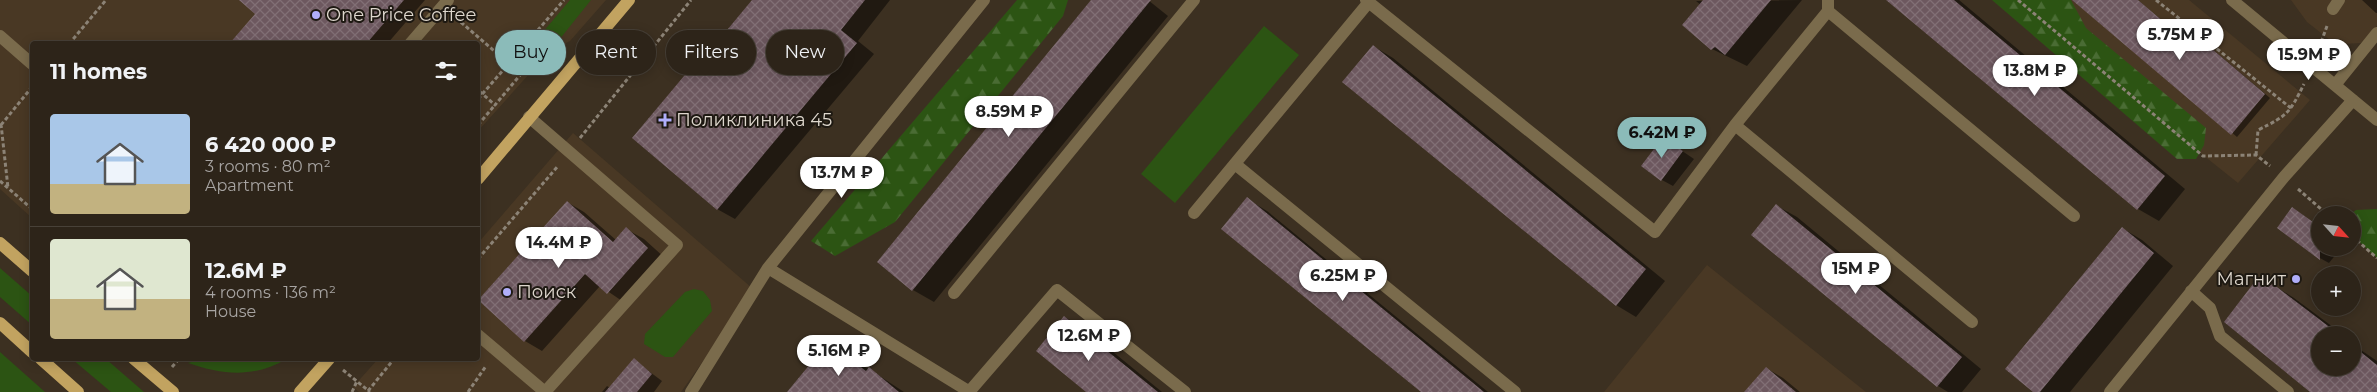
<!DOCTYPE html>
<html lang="en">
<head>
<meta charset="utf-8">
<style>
	body { margin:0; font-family:Montserrat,sans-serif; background:#393026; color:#f1f3f6; height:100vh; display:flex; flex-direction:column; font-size:19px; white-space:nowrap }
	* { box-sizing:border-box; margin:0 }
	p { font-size:16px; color:#a7a4a2 }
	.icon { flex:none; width:28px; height:28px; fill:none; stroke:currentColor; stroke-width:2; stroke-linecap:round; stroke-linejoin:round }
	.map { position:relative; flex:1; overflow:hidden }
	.details { position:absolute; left:30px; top:41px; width:450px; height:320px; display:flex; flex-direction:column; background:#2d2419; border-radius:5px; box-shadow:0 2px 12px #0003,0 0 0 1px #484138 }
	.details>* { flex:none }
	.guide { position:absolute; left:495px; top:30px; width:475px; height:45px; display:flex; gap:10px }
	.needle { width:32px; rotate:117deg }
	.tools { position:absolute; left:2311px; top:206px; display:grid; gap:10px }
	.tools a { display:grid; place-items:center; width:50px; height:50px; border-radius:50%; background:#2d2419; box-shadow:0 2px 12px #0003,0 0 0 1px #484138; font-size:25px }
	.price { position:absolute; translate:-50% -42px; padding:0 11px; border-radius:18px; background:#fff; color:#222; font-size:16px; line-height:32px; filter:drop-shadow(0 1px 2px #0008) }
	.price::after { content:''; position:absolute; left:50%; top:30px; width:15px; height:11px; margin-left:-8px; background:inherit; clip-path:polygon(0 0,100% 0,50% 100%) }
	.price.on { background:#8bbbb9; color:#111 }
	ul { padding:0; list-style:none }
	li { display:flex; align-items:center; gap:15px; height:125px; padding:0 20px }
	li+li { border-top:1px solid #484138 }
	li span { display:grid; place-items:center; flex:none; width:140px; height:100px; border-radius:5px; color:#555 }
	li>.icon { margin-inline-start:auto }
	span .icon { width:60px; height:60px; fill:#fffc; stroke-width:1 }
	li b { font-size:21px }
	h2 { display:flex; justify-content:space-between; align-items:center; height:60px; padding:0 20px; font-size:21px }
	.tag { padding:0 18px; border-radius:22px; background:#2d2419; box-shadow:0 2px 12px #0003,0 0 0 1px #484138; font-size:18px; line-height:45px }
	.tag.on { background:#8bbbb9; color:#111 }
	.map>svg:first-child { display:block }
</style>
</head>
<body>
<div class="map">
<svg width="2377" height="392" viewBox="0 0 2377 392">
	<defs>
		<pattern id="forest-firs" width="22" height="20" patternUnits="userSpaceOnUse" patternTransform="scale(1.25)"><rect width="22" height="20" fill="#2c5413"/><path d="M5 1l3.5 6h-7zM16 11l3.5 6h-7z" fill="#4a6c34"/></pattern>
		<pattern id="building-cross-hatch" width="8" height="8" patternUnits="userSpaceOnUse" patternTransform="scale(1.25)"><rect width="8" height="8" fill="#6d585f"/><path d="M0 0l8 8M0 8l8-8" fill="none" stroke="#816f75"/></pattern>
	</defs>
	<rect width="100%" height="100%" fill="#3c3021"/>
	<!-- built -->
	<path fill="#493824" d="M0 0H606L570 41 549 52 478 131V44H32V218L0 189Z
		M2009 0H2189L2310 100 2238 183Z
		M2291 0H2377V26L2361 43 2343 44 2330 40 2307 22Z
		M573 133 752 288 739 311 681 392H359L353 387 378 359H478V243Z
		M1707 265 1866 392H1604Z"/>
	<!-- green -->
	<path fill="#2c5413" d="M570 0H591L559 40 545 48 537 39Z
		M1264 26 1299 55 1175 203 1141 174Z
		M0 268 32 296V325L0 297Z
		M694 289 703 291 710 300 712 311 673 357H665L644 344 645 334 685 292Z
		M0 352 45 392H0Z
		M72 359H106L144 392H111Z
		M202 359H287C254 378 223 375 188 363Z"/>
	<!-- forest -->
	<path fill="url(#forest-firs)" d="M1017 0H1068L1063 16 895 222 835 256 811 241Z
		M1992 0H2071L2086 28 2206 128 2204 145 2196 159H2177Z
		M2377 209V258L2353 236 2352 215H2350L2356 210Z"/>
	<!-- shadow -->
	<path fill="#0007" d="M241 0H425L387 44H230L257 14Z
		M754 0H890L858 41 874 54 735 219 717 209 703 60Z
		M1092 0H1148L1168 16 934 302 913 290 878 262Z
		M1802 0 1747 66 1712 49 1701 5 1696 1Z
		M1888 0H1959L2185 189 2159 221 2138 209Z
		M2080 0H2138L2192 46 2198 39 2204 42 2270 98 2237 137Z
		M2362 0H2377V13H2376Z
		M1373 46 1393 58 1665 281 1636 317 1616 305Z
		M1663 138 1694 159 1673 186 1662 180Z
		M1247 199 1267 211 1488 392H1422Z
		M567 202 584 212 616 240 626 229 644 239 665 258 625 303 600 286 542 351 525 341Z
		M1777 206 1797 217 1981 369 1962 392H1948L1938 386Z
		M2293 208 2320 227V248H2341L2329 263 2318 257Z
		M2122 228 2142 240 2173 266 2070 392H2035Z
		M2273 285 2294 298 2337 330 2335 335H2320V368H2352V344L2377 361V392H2312L2268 288Z
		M1065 317 1085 329 1162 392H1088Z
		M825 348 847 360 848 358 869 369 904 392H789Z
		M634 360 662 381 654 392H602L607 386 610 388Z
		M1766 368 1783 378 1800 392H1746Z"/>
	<!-- building -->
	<path fill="url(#building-cross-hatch)" d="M239 0H404L366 44H229L255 14Z
		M752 0H865L841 30 857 43 717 210 632 138 700 57 703 59Z
		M1091 0H1151L912 291 877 262Z
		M1703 0H1771L1725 55 1715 47 1711 50 1682 25Z
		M1886 0H1954L2165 176 2137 210Z
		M2072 0H2138L2191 45 2198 37 2265 94 2231 135Z
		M1373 45 1646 269 1616 306 1342 82Z
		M1663 137 1683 151 1661 181 1641 166Z
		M1247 197 1484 392H1421L1221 229Z
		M567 201 613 242 626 227 648 248 607 294 585 274 524 342 478 300Z
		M1776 204 1962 357 1937 387 1751 235Z
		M2292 207 2320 227V260L2277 228Z
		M2122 227 2154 253 2040 392H2033L2005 369Z
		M2256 280 2268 286 2273 284 2340 335H2320V368H2352V345L2377 365V392H2310L2224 322Z
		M1064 316 1158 392H1086L1036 351Z
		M825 346 844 362 848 357 866 371 869 367 899 392H787Z
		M634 358 652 374 637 392H605Z
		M1766 367 1796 392H1744Z"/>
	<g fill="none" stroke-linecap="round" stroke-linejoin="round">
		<!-- path -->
		<path stroke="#8c8376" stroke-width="3" stroke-dasharray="4 2.5" stroke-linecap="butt" d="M2018 0 2203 156 2256 155 2270 166
			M2156 0 2292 109
			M456 18 521 74 495 105 478 90
			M69 44 106 0
			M2319 48 2327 26
			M521 74 540 52
			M478 99 564 0
			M1 124 8 188
			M1 125 32 87
			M478 125 495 105
			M580 138 691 0
			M2256 155 2258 130C2288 115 2289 114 2304 84
			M0 181 32 209
			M2298 189 2328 215
			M2352 236 2377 258
			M478 259 558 166
			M172 367 179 359
			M343 370 370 392
			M368 391 394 359
			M352 392 357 381
			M468 392 486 366"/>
		<!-- minor -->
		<path stroke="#7a6b4c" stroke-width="12" d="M1366 0 1655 232 1735 125
			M1828 0V11L2074 216
			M2232 0 2377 120
			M2333 9 2339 0
			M1828 11 1735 125 1972 322
			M0 36 32 64
			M410 44 448 0
			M2335 85 2377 33
			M1235 164 1515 392
			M1194 213 1369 2
			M768 268 970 392
			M2191 291 2210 308 2220 336 2288 392
			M954 293 1194 0
			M478 335 545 392 677 245 529 117
			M691 392 768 268 984 0
			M969 392 1057 290 1185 392
			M2110 392 2284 177 2353 100"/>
		<!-- major -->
		<path stroke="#c2a360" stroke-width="12" d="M478 179 629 0
			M0 243 32 271
			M0 323 32 352
			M41 359 78 392
			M134 359 173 392
			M300 392 329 359"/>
	</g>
	<!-- markers -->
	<g fill="#b0aefa" stroke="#1e1912" stroke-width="2">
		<circle cx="316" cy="15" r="5"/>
		<path d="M662.5 112.5h5v5h5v5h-5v5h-5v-5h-5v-5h5z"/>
		<circle cx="2296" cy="279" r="5"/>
		<circle cx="507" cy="292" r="5"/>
	</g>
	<g text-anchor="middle" stroke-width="4" stroke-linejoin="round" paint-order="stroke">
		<!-- poi labels -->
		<g font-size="18" fill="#ded7cd" stroke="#1e1912" text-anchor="start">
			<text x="326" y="21">One Price Coffee</text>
			<text x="676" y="126">Поликлиника 45</text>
			<text x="2286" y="285" text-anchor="end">Магнит</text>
			<text x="517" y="298">Поиск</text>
		</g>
	</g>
</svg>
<div class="tools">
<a><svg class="needle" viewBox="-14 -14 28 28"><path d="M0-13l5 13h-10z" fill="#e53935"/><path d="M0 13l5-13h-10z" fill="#a7a4a2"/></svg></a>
<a>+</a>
<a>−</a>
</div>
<b class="price" style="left:2180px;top:61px">5.75M ₽</b>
<b class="price" style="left:2309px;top:81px">15.9M ₽</b>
<b class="price" style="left:2035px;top:97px">13.8M ₽</b>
<b class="price" style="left:1009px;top:138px">8.59M ₽</b>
<b class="price on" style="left:1662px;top:159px">6.42M ₽</b>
<b class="price" style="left:842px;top:199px">13.7M ₽</b>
<b class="price" style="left:559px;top:269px">14.4M ₽</b>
<b class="price" style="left:1856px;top:295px">15M ₽</b>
<b class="price" style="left:1343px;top:302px">6.25M ₽</b>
<b class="price" style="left:1089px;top:362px">12.6M ₽</b>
<b class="price" style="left:839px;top:377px">5.16M ₽</b>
<div class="guide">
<a class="tag on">Buy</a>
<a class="tag">Rent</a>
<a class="tag">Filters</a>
<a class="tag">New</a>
</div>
<section class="details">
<h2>11 homes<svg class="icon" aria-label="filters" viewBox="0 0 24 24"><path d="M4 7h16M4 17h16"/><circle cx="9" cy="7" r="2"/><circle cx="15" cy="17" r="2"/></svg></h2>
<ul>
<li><span style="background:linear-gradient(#a9c7e8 70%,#c2b280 0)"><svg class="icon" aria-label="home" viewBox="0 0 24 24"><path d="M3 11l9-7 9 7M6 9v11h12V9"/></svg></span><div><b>6 420 000 ₽</b><p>3 rooms · 80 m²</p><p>Apartment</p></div></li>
<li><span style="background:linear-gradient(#dfe7d0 60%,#c2b280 0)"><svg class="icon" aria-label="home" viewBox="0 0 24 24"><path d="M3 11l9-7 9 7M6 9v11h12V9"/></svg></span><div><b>12.6M ₽</b><p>4 rooms · 136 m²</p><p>House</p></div></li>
</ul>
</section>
</div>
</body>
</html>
